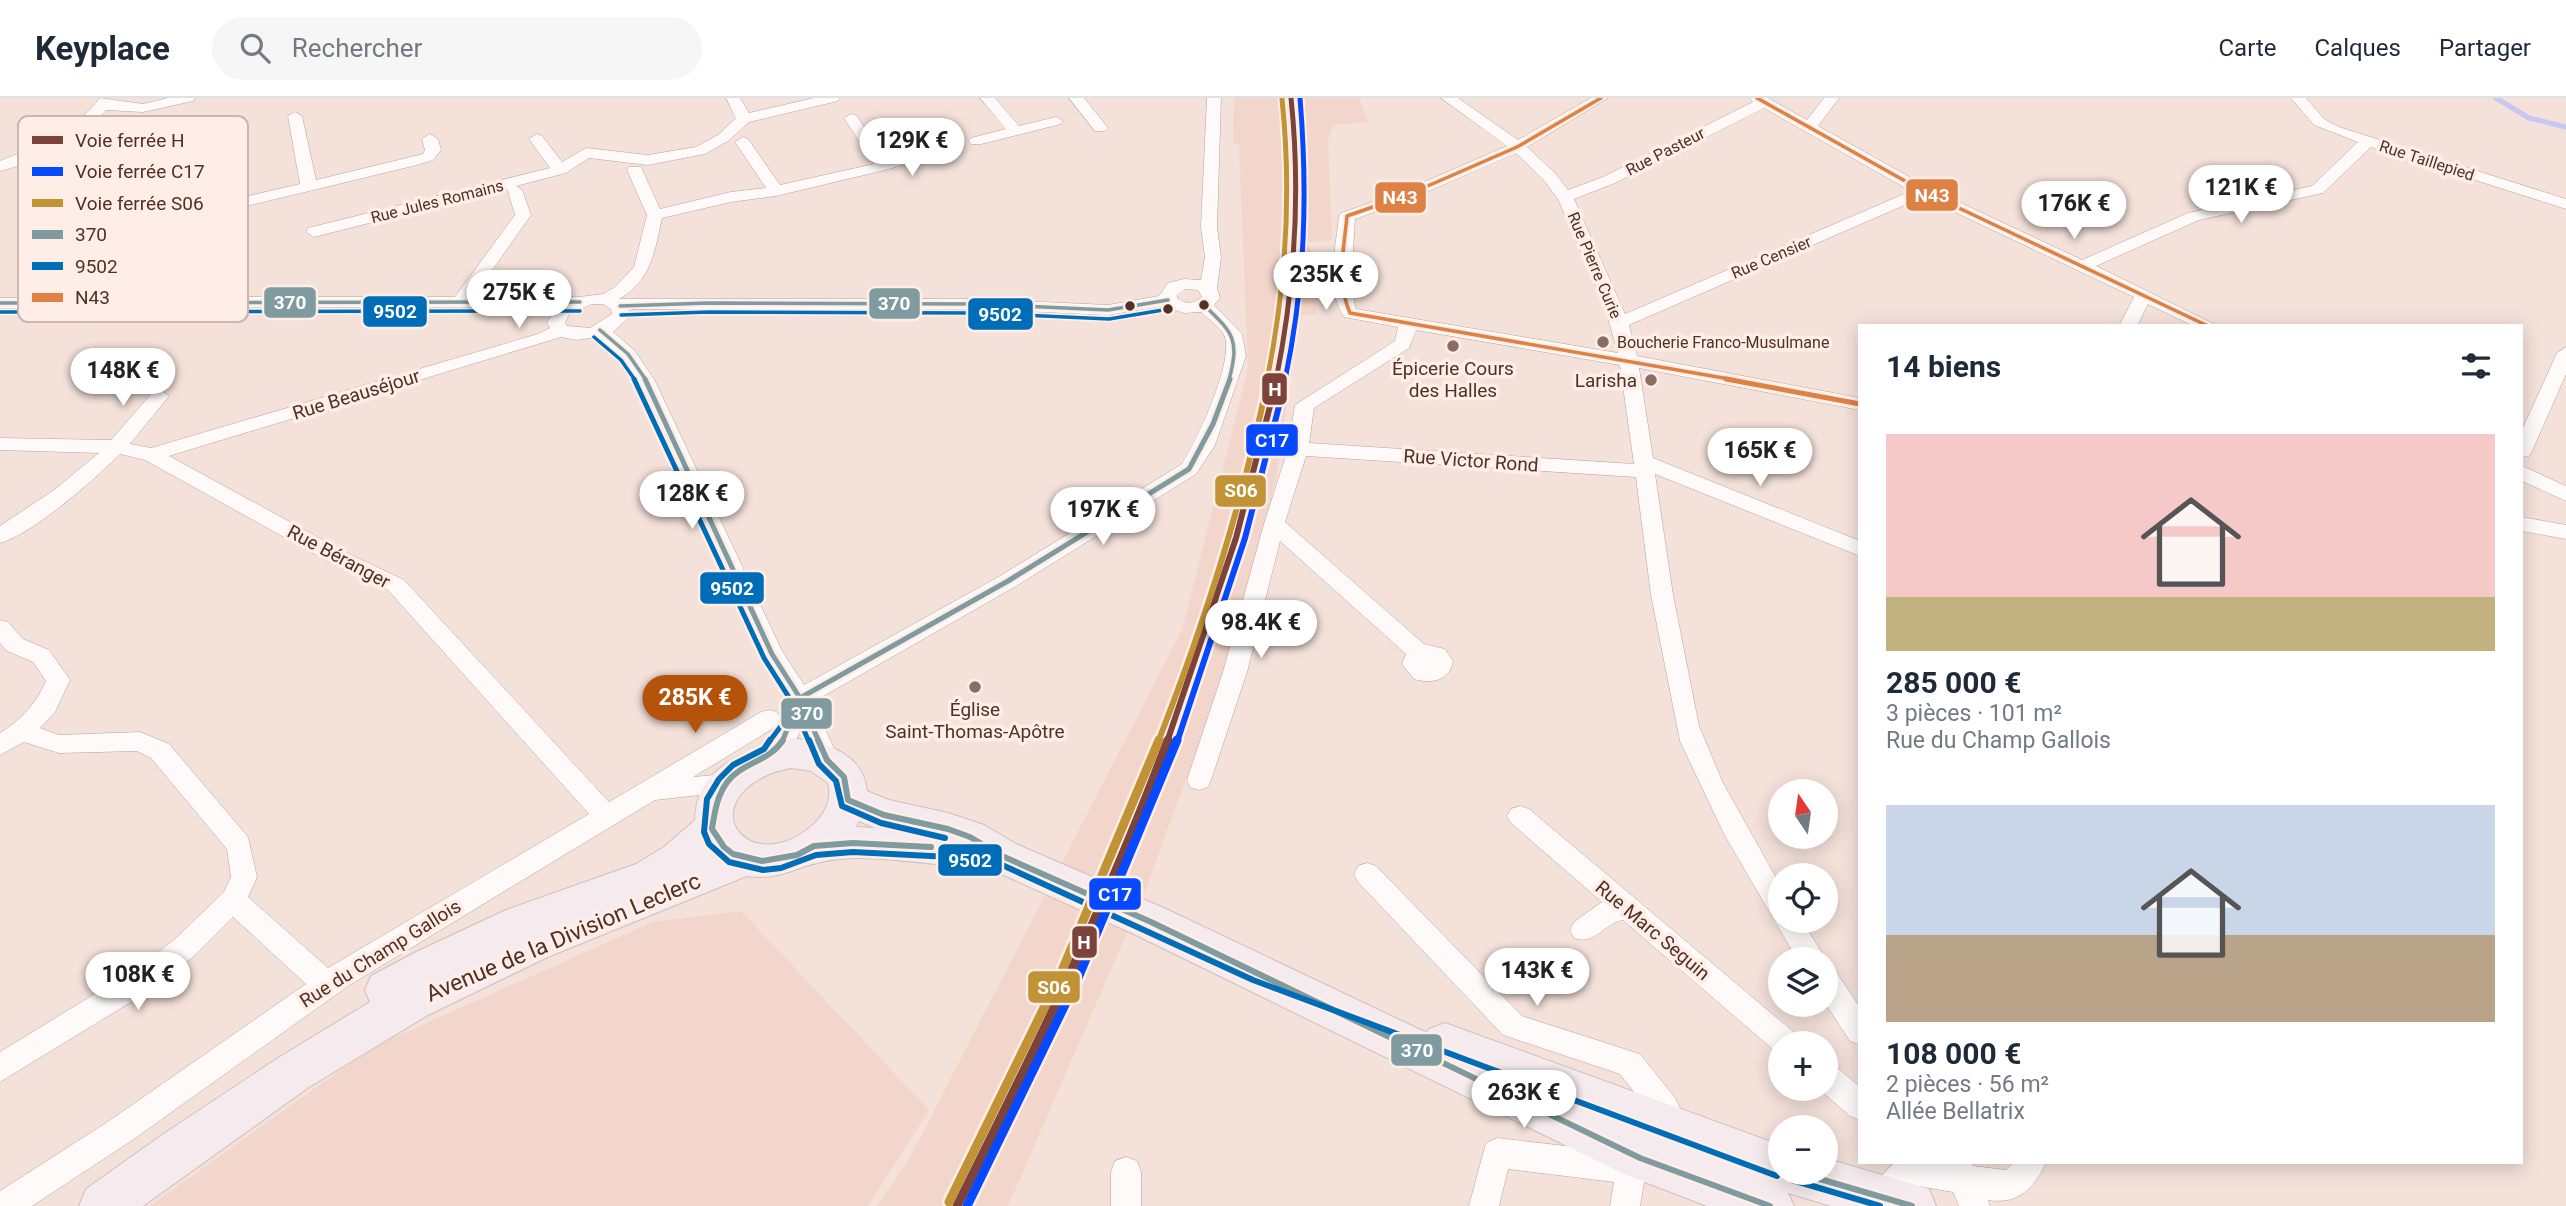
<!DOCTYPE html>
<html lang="fr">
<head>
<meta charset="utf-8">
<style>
	body { margin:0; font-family:Roboto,sans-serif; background:#f6f6f7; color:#1f2937; height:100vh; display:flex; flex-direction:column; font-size:26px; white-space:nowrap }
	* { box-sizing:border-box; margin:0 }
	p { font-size:23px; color:#747a83 }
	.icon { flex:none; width:38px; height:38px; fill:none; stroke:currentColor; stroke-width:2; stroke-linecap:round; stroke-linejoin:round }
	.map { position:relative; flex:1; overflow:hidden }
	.panel { position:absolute; left:1858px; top:226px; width:665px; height:840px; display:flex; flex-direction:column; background:#fff; border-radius:0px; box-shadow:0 4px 18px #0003 }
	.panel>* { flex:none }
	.needle { width:46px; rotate:347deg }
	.controls { position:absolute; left:1768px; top:681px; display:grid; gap:14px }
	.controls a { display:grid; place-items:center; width:70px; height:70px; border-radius:50%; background:#fff; box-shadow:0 4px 18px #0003; font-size:35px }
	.price { position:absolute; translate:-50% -60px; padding:0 16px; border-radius:24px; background:#fff; color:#222; font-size:23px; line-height:46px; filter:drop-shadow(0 2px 4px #0008) }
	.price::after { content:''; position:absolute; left:50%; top:42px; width:21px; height:16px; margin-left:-10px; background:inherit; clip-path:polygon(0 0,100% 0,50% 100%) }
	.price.selected { background:#b45309; color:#fff }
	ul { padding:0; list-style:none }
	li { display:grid; align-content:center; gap:14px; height:371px; padding:0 28px }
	li span { display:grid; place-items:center; height:217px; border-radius:0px; color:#555 }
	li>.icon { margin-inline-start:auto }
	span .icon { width:126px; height:126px; fill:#fffc; stroke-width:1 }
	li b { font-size:30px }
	h2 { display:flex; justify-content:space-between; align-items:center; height:84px; padding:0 28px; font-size:30px }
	header { display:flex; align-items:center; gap:42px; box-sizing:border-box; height:98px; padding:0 35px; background:#fff; border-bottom:2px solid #e0e1e3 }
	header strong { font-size:33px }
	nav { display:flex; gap:38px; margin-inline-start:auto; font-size:24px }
	.search { width:490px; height:63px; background:#f6f6f7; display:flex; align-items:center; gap:18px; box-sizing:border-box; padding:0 24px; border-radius:38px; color:#747a83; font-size:26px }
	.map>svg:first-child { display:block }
</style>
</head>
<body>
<header>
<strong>Keyplace</strong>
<div class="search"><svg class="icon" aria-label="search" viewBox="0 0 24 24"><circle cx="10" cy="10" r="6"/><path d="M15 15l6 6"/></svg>Rechercher</div>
<nav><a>Carte</a><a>Calques</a><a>Partager</a></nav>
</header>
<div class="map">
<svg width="2566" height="1108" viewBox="0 0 2566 1108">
	<rect width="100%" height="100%" fill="#f4e1da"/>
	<!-- built -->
	<path fill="#f3d6cb" d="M1234 0H1359L1368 24 1333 27 1328 43 1332 142 1306 144 1319 168 1316 217H1299L1276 381 1238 539 1144 796 1008 1108H877L907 1065 1182 532 1248 271 1239 46 1233 45Z
		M741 813 929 1012 868 1108H150L373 949 653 824Z"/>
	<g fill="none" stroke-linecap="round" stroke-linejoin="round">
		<!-- stream -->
		<path stroke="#c8c6f2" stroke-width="5" d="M2496 0 2529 20 2566 29"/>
		<defs>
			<path id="minor" d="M100 0 143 6 168 0H195L193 3 143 14 106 12C81 41 37 64 0 73V63C36 49 76 32 100 0Z
				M726 0H740L749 15 814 0H840L838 3 749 24 728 43 705 56 648 67 589 60 566 75 516 88 522 92 531 117 473 199H580L603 196 615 189 634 169 647 117 627 72 629 69H641L660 111 731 94 766 90 735 44 743 39 748 41 780 87 874 66 844 20 851 16 856 17 887 62 929 49 937 54 934 57 889 71 776 98 731 104 662 120C655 152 651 184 619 201H975L1108 207 1159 198 1168 185 1184 181 1201 182 1205 159 1201 129 1207 0H1221L1217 129 1221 159 1217 190 1220 200 1214 207 1242 236 1246 258 1215 347 1196 376 1016 488 813 604 839 662 836 669 827 672 818 669 801 631C794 647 781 671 761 665L758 658 778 628 788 601 761 556 636 281 621 260 598 239 576 242 561 239 169 358 345 454 404 482 609 704 761 614 769 612 777 614 781 621 777 628 693 679 726 676 735 679 738 686 735 693 655 702 348 888 131 1043 32 1108H0V1093L109 1023 306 886 233 819 195 857 162 885 0 984V954L142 867 175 841 224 794 231 779 227 751 151 660 137 653 59 655 24 644 0 657V635C21 622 36 606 46 583L33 564 7 553 0 545V522L8 524 23 541 49 552 70 582 55 614 40 630 59 637 140 634 169 646 248 739 257 779 248 799 328 870 589 716 388 492 329 464 145 362 120 356C95 381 33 436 0 445V428L54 392 99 355 0 352V340L111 342 153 294 160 292 169 298 130 346 151 350 538 236 550 230 547 225 556 209 0 210V200L136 199 166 167V160H131L123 155 131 150H165L158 26 160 23H170L172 26 179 114 300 86 288 18 295 14 302 18 316 82 423 56 425 52 422 41 430 36 438 41 441 52 433 62 417 67 180 124 182 150 229 151 237 156 229 161H183L181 172 156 199H455L515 117 507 90 314 139 306 134 308 130 550 70 529 41 537 36 542 38 562 64 586 50 648 57 696 49 718 37 736 20ZM1185 191 1198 192 1202 199C1193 206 1186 207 1177 200V197ZM592 206H603L611 211 612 216 590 230 567 228 565 225 569 216ZM1164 208 1184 215 1201 214C1207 220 1220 229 1224 237 1236 260 1196 345 1182 366L1000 478 804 587 782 553 654 281 634 252 613 234 627 221 629 212 634 211H975L1108 217Z
				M980 0H995L1019 28 1056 19 1063 23 1061 26 981 46H971L968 43 971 40 1006 31Z
				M1069 0H1084L1108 30 1105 33H1095Z
				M1441 0H1458L1518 42 1591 0H1608L1527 49 1555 75 1568 92 1603 79 1753 4 1750 0H1768L1807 22 1824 0H1839L1818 28 1929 90 2082 162 2188 115 2312 88 2358 44 2314 27 2291 0H2306L2324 21 2339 29 2566 101V111L2371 49 2323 95 2199 122 2096 168 2218 228H2194L2148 206 2137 228H2119L2134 199 1923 99 1629 227 1637 258 1860 300V312L1639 270 1653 360 1860 443V458L1655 376 1673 497 1699 628 1723 685 1780 787V822H1801L1826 861H1797L1724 736 1680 643 1651 497 1636 379 1306 358 1285 424 1424 546 1445 551 1453 563C1450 583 1431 586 1414 581L1402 566 1406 556 1280 443 1247 574 1211 682 1208 689 1199 692 1190 689 1187 682 1223 574 1264 426 1288 351 1295 307 1395 243 1398 229 1344 219C1325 191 1336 149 1339 118L1341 115 1401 94 1507 48ZM1764 10 1911 93 1625 216 1574 101 1615 85ZM1516 55 1543 81 1558 101 1604 206 1618 255 1356 211 1355 208 1351 184 1355 121 1413 100ZM1416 232 1620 267 1634 366 1309 345 1314 310 1409 250Z
				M2566 249V276L2532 353 2529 358 2522 359V332L2557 255Z
				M2522 368 2566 388V403L2522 383Z
				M2522 419 2566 427V441L2522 433Z
				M1520 708 1529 711 1796 936 1800 945H1780V956L1776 954 1623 822C1604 825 1595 848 1574 840L1570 832 1574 824 1602 804 1511 725 1507 718 1511 711Z
				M1367 765 1376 768 1522 918 1640 956 1675 1000 1680 1010 1671 1036 1645 1079 1640 1108H1610L1614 1084 1508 1071 1499 1108H1469L1486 1045 1497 1040 1626 1055 1649 1013 1620 976 1503 937 1358 784 1354 776 1358 768Z
				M1825 869 1835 872 1860 910V947L1850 943 1825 905Z
				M1825 964 1835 968 1860 989V1022L1850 1018 1818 990H1825Z
				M1126 1059 1137 1063 1141 1074V1108H1111V1074L1115 1063Z
				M1895 1064H1971L1973 1068 2006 1072 2014 1064H2046C2035 1090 2018 1107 1988 1102L1990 1108H1959L1953 1094 1918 1088 1908 1093 1906 1108H1876L1883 1076Z"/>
			<path id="primary" d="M791 640C824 644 863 654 867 693L889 702 948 715 984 727 1016 746 1166 811 1427 935 1429 931 1445 925 1780 1047V1074H1825V1060L1929 1091 1936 1108H1831L1788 1095 1794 1108H1707L1624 1076 1136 837 988 770 964 755 961 762 947 767C907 764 861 755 821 764 789 771 783 782 747 778L550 858 428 917 309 989 143 1108H79L86 1091 162 1037 278 960 370 904 365 892 371 878 416 854 506 812 636 766 664 749 695 722C696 666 747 654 791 640ZM791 670 811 673 828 685C832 700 826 714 815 725 755 781 694 714 765 678 773 674 783 672 791 670ZM859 723 875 730 856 729Z"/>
		</defs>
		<!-- minor casing -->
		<use href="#minor" stroke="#baa39b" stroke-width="1"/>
		<!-- primary casing -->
		<use href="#primary" stroke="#cec0ba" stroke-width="2"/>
		<!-- minor -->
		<use href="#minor" fill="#fdfaf9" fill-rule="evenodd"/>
		<!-- primary -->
		<use href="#primary" fill="#f5ebee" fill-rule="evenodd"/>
		<defs>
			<path id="bus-1-far2" d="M0 205 580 204
				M1204 207C1233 235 1240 241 1229 282
				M620 208 709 205 975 206 1108 212 1168 202
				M600 232 628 256 646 282"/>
			<path id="bus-1-far1" d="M645 281 772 556 800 600 819 644
				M800 600 1008 483 1189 371 1213 326 1230 281
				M782 644 800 600"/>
			<path id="bus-1" d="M783 642C771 660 755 662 739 673 719 686 715 710 712 731L724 749 733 756 762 763 797 757 814 748 853 745 931 749
				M818 642 827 662 844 679 848 702 884 717 948 731 970 739 1002 758 1151 824 1640 1060 1770 1108
				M1796 1074 1912 1108"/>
			<path id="bus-2-far2" d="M0 214 580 213
				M621 217 709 214 975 215 1109 221 1169 211
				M594 239 621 262 635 282"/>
			<path id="bus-2-far1" d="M634 281 764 560 790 601 781 628 769 644
				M771 571 792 604 809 644"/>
			<path id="bus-2" d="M770 642 764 651 733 667 719 681 707 701 704 734 709 746 729 764 763 772 781 770 816 757 853 754 950 759 1000 766 1253 882 1777 1078
				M809 642 819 666 836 683 842 708 881 725 945 740
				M1792 1082 1880 1108"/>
			<path id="bus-3-far1" d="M1601 0 1517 49 1407 97 1347 118C1344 151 1336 184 1350 215L1735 282
				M1757 0 1923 93 2208 228"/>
			<path id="bus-3" d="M1726 281 1860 306"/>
		</defs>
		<!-- bus-1-far2 casing -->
		<use href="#bus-1-far2" stroke="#ffeee7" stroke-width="7"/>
		<!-- bus-1-far1 casing -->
		<use href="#bus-1-far1" stroke="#ffeee7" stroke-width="10"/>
		<!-- bus-1 casing -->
		<use href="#bus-1" stroke="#ffeee7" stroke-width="11"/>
		<!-- bus-2-far2 casing -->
		<use href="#bus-2-far2" stroke="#ffeee7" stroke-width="7"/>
		<!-- bus-2-far1 casing -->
		<use href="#bus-2-far1" stroke="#ffeee7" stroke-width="10"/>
		<!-- bus-2 casing -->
		<use href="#bus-2" stroke="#ffeee7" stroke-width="11"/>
		<!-- bus-3-far1 casing -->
		<use href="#bus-3-far1" stroke="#ffeee7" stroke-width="7"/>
		<!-- bus-3 casing -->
		<use href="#bus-3" stroke="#ffeee7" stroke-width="10"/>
		<!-- bus-1-far2 -->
		<use href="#bus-1-far2" stroke="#7f9ba0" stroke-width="3.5"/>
		<!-- bus-1-far1 -->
		<use href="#bus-1-far1" stroke="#7f9ba0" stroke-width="5"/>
		<!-- bus-1 -->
		<use href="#bus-1" stroke="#7f9ba0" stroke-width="6"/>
		<!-- bus-2-far2 -->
		<use href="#bus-2-far2" stroke="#006db8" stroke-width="3.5"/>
		<!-- bus-2-far1 -->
		<use href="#bus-2-far1" stroke="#006db8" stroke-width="5"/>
		<!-- bus-2 -->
		<use href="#bus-2" stroke="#006db8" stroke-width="6"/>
		<!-- bus-3-far1 -->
		<use href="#bus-3-far1" stroke="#de8145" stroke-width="3.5"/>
		<!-- bus-3 -->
		<use href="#bus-3" stroke="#de8145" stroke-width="5"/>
		<defs>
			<path id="rail-1-far2" d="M1276 282C1295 188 1301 96 1291 0"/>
			<path id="rail-1-far1" d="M1167 644 1236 440 1277 281"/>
			<path id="rail-1" d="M957 1108C1033 956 1109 802 1168 642"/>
			<path id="rail-2-far2" d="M1285 282C1305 186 1308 98 1300 0"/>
			<path id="rail-2-far1" d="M1177 644 1245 440 1286 281"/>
			<path id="rail-2" d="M967 1108 1078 880 1177 642"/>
			<path id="rail-3-far2" d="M1267 282C1286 188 1292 96 1282 1"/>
			<path id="rail-3-far1" d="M1158 644C1204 527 1243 404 1268 281"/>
			<path id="rail-3" d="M949 1104 1061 875 1159 642"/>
		</defs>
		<!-- rail-1-far2 casing -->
		<use href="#rail-1-far2" stroke="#ffeee7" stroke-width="9"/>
		<!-- rail-1-far1 casing -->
		<use href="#rail-1-far1" stroke="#ffeee7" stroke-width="11"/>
		<!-- rail-1 casing -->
		<use href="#rail-1" stroke="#ffeee7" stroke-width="14"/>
		<!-- rail-2-far2 casing -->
		<use href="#rail-2-far2" stroke="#ffeee7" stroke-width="9"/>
		<!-- rail-2-far1 casing -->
		<use href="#rail-2-far1" stroke="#ffeee7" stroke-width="11"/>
		<!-- rail-2 casing -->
		<use href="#rail-2" stroke="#ffeee7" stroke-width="14"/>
		<!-- rail-3-far2 casing -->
		<use href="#rail-3-far2" stroke="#ffeee7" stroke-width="9"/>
		<!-- rail-3-far1 casing -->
		<use href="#rail-3-far1" stroke="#ffeee7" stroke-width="11"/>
		<!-- rail-3 casing -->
		<use href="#rail-3" stroke="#ffeee7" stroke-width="14"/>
		<!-- rail-1-far2 -->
		<use href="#rail-1-far2" stroke="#7b4339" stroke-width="5"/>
		<!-- rail-1-far1 -->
		<use href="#rail-1-far1" stroke="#7b4339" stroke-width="6"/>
		<!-- rail-1 -->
		<use href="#rail-1" stroke="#7b4339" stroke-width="9"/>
		<!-- rail-2-far2 -->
		<use href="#rail-2-far2" stroke="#0749ff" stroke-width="5"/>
		<!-- rail-2-far1 -->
		<use href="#rail-2-far1" stroke="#0749ff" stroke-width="6"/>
		<!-- rail-2 -->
		<use href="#rail-2" stroke="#0749ff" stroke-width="9"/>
		<!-- rail-3-far2 -->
		<use href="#rail-3-far2" stroke="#c29236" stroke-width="5"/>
		<!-- rail-3-far1 -->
		<use href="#rail-3-far1" stroke="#c29236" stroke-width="6"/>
		<!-- rail-3 -->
		<use href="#rail-3" stroke="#c29236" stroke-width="9"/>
	</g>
	<!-- markers -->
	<g fill="#513025" stroke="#ffeee7" stroke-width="2.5">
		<circle cx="1204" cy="207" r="6"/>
		<circle cx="1130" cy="208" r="6"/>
		<circle cx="1168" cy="211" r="6"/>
	</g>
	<g fill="#8a6e64" stroke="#ffeee7" stroke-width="2.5">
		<circle cx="1603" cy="244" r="7"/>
		<circle cx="1453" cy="248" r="7"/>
		<circle cx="1651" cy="282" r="7"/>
		<circle cx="975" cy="589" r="7"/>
	</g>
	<g text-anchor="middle" stroke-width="7" stroke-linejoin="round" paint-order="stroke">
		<!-- far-street labels -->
		<g font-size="16" fill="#513025" stroke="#ffeee7">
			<text transform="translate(1665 53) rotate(-27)" y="6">Rue Pasteur</text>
			<text transform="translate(2427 62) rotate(18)" y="6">Rue Taillepied</text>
			<text transform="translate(437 103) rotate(-14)" y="6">Rue Jules Romains</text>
			<text transform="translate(1771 159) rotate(-23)" y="6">Rue Censier</text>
			<text transform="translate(1595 167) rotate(67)" y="6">Rue Pierre Curie</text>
		</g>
		<!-- far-poi labels -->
		<g font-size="16" fill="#513025" stroke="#ffeee7" text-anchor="start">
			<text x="1617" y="250">Boucherie Franco-Musulmane</text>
		</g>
		<!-- poi labels -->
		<g font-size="19" fill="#513025" stroke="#ffeee7">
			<text x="1453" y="277">Épicerie Cours<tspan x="1453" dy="22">des Halles</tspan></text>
			<text x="1637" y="289" text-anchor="end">Larisha</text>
			<text x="975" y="618">Église<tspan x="975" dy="22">Saint-Thomas-Apôtre</tspan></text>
		</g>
		<!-- street labels -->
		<g font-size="19" fill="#513025" stroke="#ffeee7">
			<text transform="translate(356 296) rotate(-17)" y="7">Rue Beauséjour</text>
			<text transform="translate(1471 362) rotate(4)" y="7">Rue Victor Rond</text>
			<text transform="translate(339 458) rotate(28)" y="7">Rue Béranger</text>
			<text transform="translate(1653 832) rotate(40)" y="7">Rue Marc Seguin</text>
			<text transform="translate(380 855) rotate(-32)" y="7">Rue du Champ Gallois</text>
		</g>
		<!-- near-street labels -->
		<g font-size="23" fill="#513025" stroke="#ffeee7">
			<text transform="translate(563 839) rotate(-23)" y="8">Avenue de la Division Leclerc</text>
		</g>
	</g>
	<!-- legend -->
	<rect x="18" y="18" width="230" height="206" rx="10" fill="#ffeee7" stroke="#cbb5ad" stroke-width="2"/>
	<rect x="32" y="38" width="31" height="8" fill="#7b4339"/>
	<rect x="32" y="69" width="31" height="9" fill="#0749ff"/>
	<rect x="32" y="101" width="31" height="8" fill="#c29236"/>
	<rect x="32" y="132" width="31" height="9" fill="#7f9ba0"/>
	<rect x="32" y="164" width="31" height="8" fill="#006db8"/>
	<rect x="32" y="195" width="31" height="9" fill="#de8145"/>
	<g font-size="19" fill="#513025">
		<text x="75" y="49">Voie ferrée H</text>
		<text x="75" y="80">Voie ferrée C17</text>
		<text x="75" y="112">Voie ferrée S06</text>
		<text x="75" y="143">370</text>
		<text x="75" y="175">9502</text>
		<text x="75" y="206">N43</text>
	</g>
	<g stroke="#ffeee7" stroke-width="2.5">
		<rect x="1905" y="80" width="54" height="34" rx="7" fill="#de8145"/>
		<rect x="1374" y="83" width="53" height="33" rx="7" fill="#de8145"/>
		<rect x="263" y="188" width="54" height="33" rx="7" fill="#7f9ba0"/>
		<rect x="868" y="189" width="53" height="33" rx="7" fill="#7f9ba0"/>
		<rect x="362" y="197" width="66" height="33" rx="7" fill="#006db8"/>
		<rect x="967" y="199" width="67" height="34" rx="7" fill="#006db8"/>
		<rect x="1261" y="274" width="27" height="34" rx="7" fill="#7b4339"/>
		<rect x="1245" y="325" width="54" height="34" rx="7" fill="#0749ff"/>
		<rect x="1214" y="376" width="53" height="34" rx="7" fill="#c29236"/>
		<rect x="699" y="473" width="66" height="34" rx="7" fill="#006db8"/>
		<rect x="780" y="599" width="53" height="33" rx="7" fill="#7f9ba0"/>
		<rect x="937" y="745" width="66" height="34" rx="7" fill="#006db8"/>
		<rect x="1088" y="779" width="54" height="34" rx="7" fill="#0749ff"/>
		<rect x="1071" y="827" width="27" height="34" rx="7" fill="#7b4339"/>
		<rect x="1027" y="872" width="54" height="34" rx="7" fill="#c29236"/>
		<rect x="1390" y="935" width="53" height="34" rx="7" fill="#7f9ba0"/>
	</g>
	<g font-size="19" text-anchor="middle" font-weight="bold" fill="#fff">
		<text x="1932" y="104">N43</text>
		<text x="1400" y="106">N43</text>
		<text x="290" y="211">370</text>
		<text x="894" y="212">370</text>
		<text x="395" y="220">9502</text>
		<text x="1000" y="223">9502</text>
		<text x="1275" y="298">H</text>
		<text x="1272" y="349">C17</text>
		<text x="1241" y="399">S06</text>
		<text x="732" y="497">9502</text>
		<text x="807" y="622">370</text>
		<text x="970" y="769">9502</text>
		<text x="1115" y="803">C17</text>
		<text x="1084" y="851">H</text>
		<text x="1054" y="896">S06</text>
		<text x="1417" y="959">370</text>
	</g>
</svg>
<div class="controls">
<a><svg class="needle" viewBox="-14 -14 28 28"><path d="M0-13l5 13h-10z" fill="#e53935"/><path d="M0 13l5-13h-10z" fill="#747a83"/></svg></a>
<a><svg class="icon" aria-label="locate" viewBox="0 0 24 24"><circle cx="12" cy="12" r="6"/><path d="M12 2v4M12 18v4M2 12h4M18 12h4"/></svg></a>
<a><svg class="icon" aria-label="layers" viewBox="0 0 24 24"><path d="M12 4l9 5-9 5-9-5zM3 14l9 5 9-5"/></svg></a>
<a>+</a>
<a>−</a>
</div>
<b class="price" style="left:912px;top:80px">129K €</b>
<b class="price" style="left:2241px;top:127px">121K €</b>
<b class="price" style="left:2074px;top:143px">176K €</b>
<b class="price" style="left:1326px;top:214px">235K €</b>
<b class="price" style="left:519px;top:232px">275K €</b>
<b class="price" style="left:123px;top:310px">148K €</b>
<b class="price" style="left:1760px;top:390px">165K €</b>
<b class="price" style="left:692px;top:433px">128K €</b>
<b class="price" style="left:1103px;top:449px">197K €</b>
<b class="price" style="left:1261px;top:562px">98.4K €</b>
<b class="price selected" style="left:695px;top:637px">285K €</b>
<b class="price" style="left:1537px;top:910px">143K €</b>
<b class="price" style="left:138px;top:914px">108K €</b>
<b class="price" style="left:1524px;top:1032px">263K €</b>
<section class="panel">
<h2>14 biens<svg class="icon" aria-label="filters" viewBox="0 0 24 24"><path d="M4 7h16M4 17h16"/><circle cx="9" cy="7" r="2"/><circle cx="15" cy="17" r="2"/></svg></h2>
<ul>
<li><span style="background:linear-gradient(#f6c9c9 75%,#c2b280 0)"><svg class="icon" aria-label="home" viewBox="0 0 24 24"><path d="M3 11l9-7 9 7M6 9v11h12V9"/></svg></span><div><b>285 000 €</b><p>3 pièces · 101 m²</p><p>Rue du Champ Gallois</p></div></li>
<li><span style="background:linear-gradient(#c9d6e8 60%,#b9a48a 0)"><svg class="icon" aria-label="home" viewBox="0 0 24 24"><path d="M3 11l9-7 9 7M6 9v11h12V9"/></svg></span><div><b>108 000 €</b><p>2 pièces · 56 m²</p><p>Allée Bellatrix</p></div></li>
</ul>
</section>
</div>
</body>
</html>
